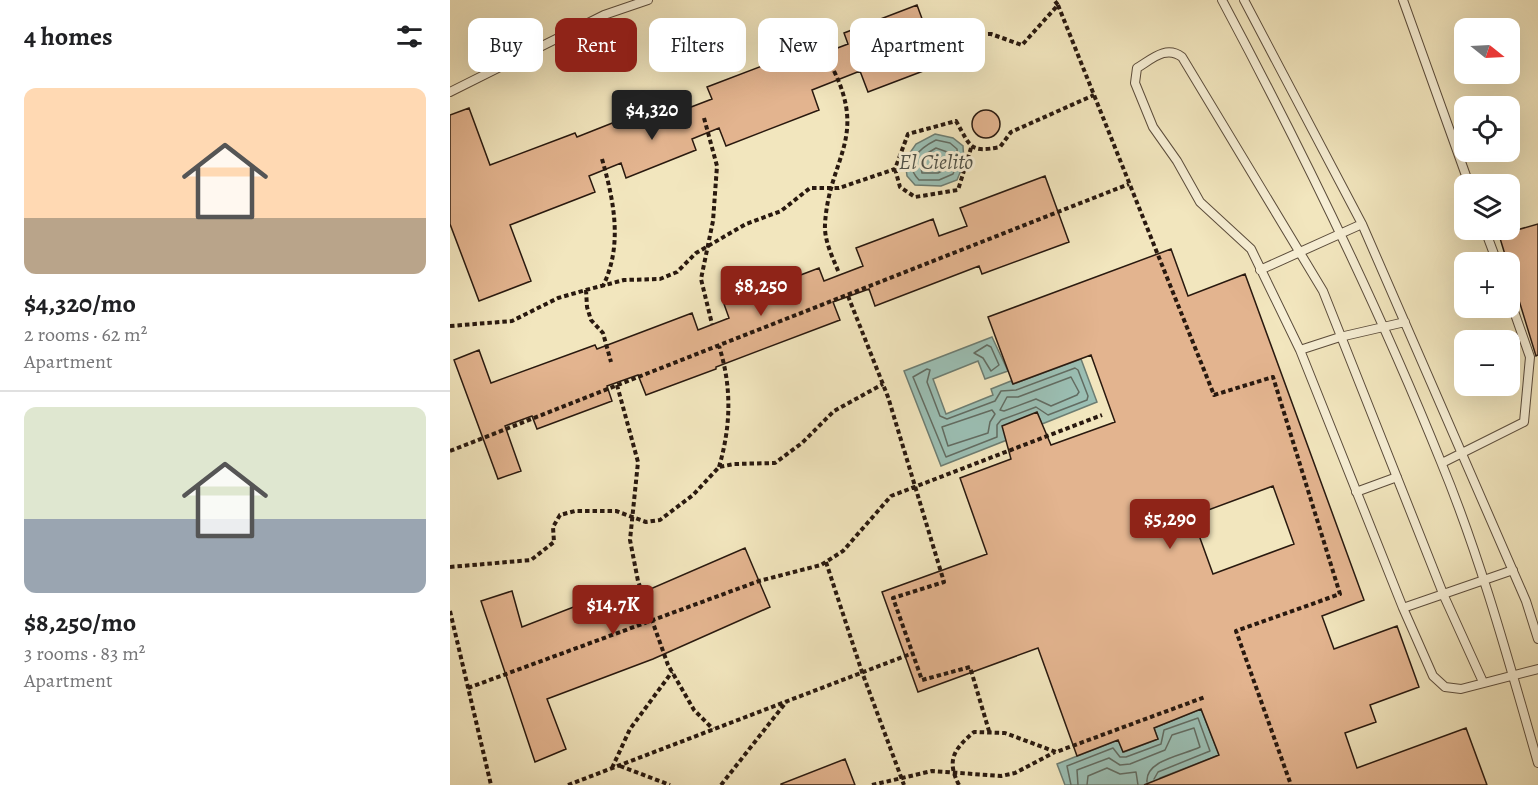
<!DOCTYPE html>
<html lang="en">
<head>
<meta charset="utf-8">
<style>
	body { margin:0; font-family:Alegreya,serif; background:#f2f2f2; color:#202124; height:100vh; display:flex; flex-direction:column; font-size:22px; white-space:nowrap }
	* { box-sizing:border-box; margin:0 }
	p { font-size:20px; color:#757577 }
	.icon { flex:none; width:33px; height:33px; fill:none; stroke:currentColor; stroke-width:2; stroke-linecap:round; stroke-linejoin:round }
	.map { position:relative; flex:1; overflow:hidden }
	.drawer { display:flex; flex-direction:column; background:#fff; width:450px }
	.drawer>* { flex:none }
	.hud { position:absolute; left:18px; top:18px; width:570px; height:54px; display:flex; gap:12px }
	.needle { width:39px; rotate:108deg }
	.controls { position:absolute; left:1004px; top:18px; display:grid; gap:12px }
	.controls a { display:grid; place-items:center; width:66px; height:66px; border-radius:12px; background:#fff; box-shadow:0 6px 24px #0002; font-size:30px }
	.price { position:absolute; translate:-50% -51px; padding:0 14px; border-radius:6px; background:#8f2418; color:#fff; font-size:20px; line-height:39px; filter:drop-shadow(0 2px 3px #0008) }
	.price::after { content:''; position:absolute; left:50%; top:36px; width:18px; height:14px; margin-left:-9px; background:inherit; clip-path:polygon(0 0,100% 0,50% 100%) }
	.price.selected { background:#222; color:#fff }
	ul { padding:0; list-style:none }
	li { display:grid; align-content:center; gap:12px; height:318px; padding:0 24px }
	li+li { border-top:2px solid #e0e0e0 }
	li span { display:grid; place-items:center; height:186px; border-radius:12px; color:#555 }
	li>.icon { margin-inline-start:auto }
	span .icon { width:108px; height:108px; fill:#fffc; stroke-width:1 }
	li b { font-size:26px }
	h2 { display:flex; justify-content:space-between; align-items:center; height:72px; padding:0 24px; font-size:26px }
	.tag { padding:0 21px; border-radius:12px; background:#fff; box-shadow:0 6px 24px #0002; font-size:21px; line-height:54px }
	.tag.selected { background:#8f2418; color:#fff }
	main { display:flex; flex:1; min-height:0 }
	.map>svg:first-child { display:block }
</style>
</head>
<body>
<main>
<section class="drawer">
<h2>4 homes<svg class="icon" aria-label="filters" viewBox="0 0 24 24"><path d="M4 7h16M4 17h16"/><circle cx="9" cy="7" r="2"/><circle cx="15" cy="17" r="2"/></svg></h2>
<ul>
<li><span style="background:linear-gradient(#ffd9b3 70%,#b9a48a 0)"><svg class="icon" aria-label="home" viewBox="0 0 24 24"><path d="M3 11l9-7 9 7M6 9v11h12V9"/></svg></span><div><b>$4,320/mo</b><p>2 rooms · 62 m²</p><p>Apartment</p></div></li>
<li><span style="background:linear-gradient(#dfe7d0 60%,#9aa5b1 0)"><svg class="icon" aria-label="home" viewBox="0 0 24 24"><path d="M3 11l9-7 9 7M6 9v11h12V9"/></svg></span><div><b>$8,250/mo</b><p>3 rooms · 83 m²</p><p>Apartment</p></div></li>
</ul>
</section>
<div class="map">
<svg width="1088" height="785" viewBox="0 0 1088 785">
	<rect width="100%" height="100%" fill="#f2e6be"/>
	<filter id="stains"><feTurbulence type="fractalNoise" baseFrequency=".00333" numOctaves="4"/><feColorMatrix values="0 0 0 0 .2 0 0 0 0 .09 0 0 0 0 .02 0 0 0 .5 -.17"/></filter>
	<radialGradient id="worn" r=".72"><stop offset=".6" stop-color="#630" stop-opacity="0"/><stop offset="1" stop-color="#630" stop-opacity=".3"/></radialGradient>
	<!-- water -->
	<path fill="#9bbfb4" stroke="#6d7d72" stroke-width="1.5" d="M485 134 503 138 513 146 514 163 507 180 491 186 465 185 457 176 455 160 466 144Z
		M542 337 558 371 535 379 528 361 483 379 496 414 543 395 541 389 561 381 563 384 631 359 647 402 592 424 587 413 557 440 491 466 454 371Z
		M751 709 769 755 710 778 712 785H615L607 764 668 740 674 752 708 739 704 728Z"/>
	<g fill="none" stroke-linecap="round" stroke-linejoin="round">
		<!-- shore -->
		<path stroke="#626c62" stroke-width="1.5" d="M486 140 500 143 507 149 508 161 503 174 489 180H469C452 163 470 148 486 140Z
			M486 148 500 153 497 168 488 173H472L470 163 476 154Z
			M537 345 541 347 549 365 541 371 533 358 524 353Z
			M625 368 628 370 638 396 637 400 598 415 586 407 551 420 547 425V437L496 457 463 377 477 369 480 370 477 382 490 416 497 419 545 401 551 391 566 390Z
			M621 377 629 392 627 395 601 406 586 399 554 411 550 410 557 397H568Z
			M542 410 545 414 540 422 538 433 498 446 492 427Z
			M621 785 617 766 663 748 670 757H676L711 744 714 730 748 718 760 751 708 772 704 779
			M628 785 627 770 659 758 670 765 680 764 715 750 722 735 744 728 750 747C734 755 695 760 697 782
			M637 785 638 776 657 768 670 774 686 772 688 785"/>
	</g>
	<!-- building -->
	<path fill="#e3b48f" stroke="#29190f" stroke-width="1.5" fill-rule="evenodd" d="M467 5 489 65 418 92 410 71 362 90 369 110 276 146 269 128 242 139 246 150 176 178 171 163 139 176 145 192 60 225 81 281 29 301 0 224V115L19 108 40 165 125 133 127 137 223 99 228 112 262 99 257 87 349 52 353 61 398 44 394 33Z
		M522 124a14 14 0 1 1 28 0a14 14 0 1 1-28 0Z
		M595 176 619 242 532 274 529 266 425 306 419 289 383 302 390 320 266 367V369L196 395 188 375 157 386 162 401 87 429 82 416 55 426 71 471 48 479 4 360 29 350 41 383 145 345 147 349 242 313 248 330 279 318 274 304 369 268 374 281 413 266 406 248 483 219 489 236 517 226 510 208Z
		M1088 224V355L1086 356 1049 235Z
		M721 249 738 296 795 274 914 600 872 616 884 649 947 626 969 687 920 705 926 722 895 733 907 768 1016 728 1037 785H694L769 755 751 709 704 728 708 739 673 752 668 740 627 756 588 648 468 692 432 592 537 554 510 478 561 459 552 426 587 412 601 445 665 422 641 355 563 384 538 317ZM823 486 844 544 763 574 742 516Z
		M295 548 320 607 203 659 97 699 116 749 85 762 31 601 62 591 72 627 178 586 182 597Z
		M395 759 405 785H331V784Z"/>
	<g fill="none" stroke-linecap="round" stroke-linejoin="round">
		<defs>
			<path id="lane" d="M772 0C852 150 927 303 991 462 1031 559 1059 662 1088 763
				M794 0 912 224 1076 601 1088 639
				M953 0 1019 184
				M0 92 154 15 198 0
				M1035 230 1047 262
				M810 270 912 224
				M955 322 890 337 850 350 801 249 750 202 727 161 703 127 685 83 687 68C702 59 716 45 732 57L873 291 994 596 1033 682
				M850 350 953 608
				M992 463 1074 422 1080 357 1059 297
				M906 492 947 477
				M1063 570 953 608 983 676 995 687 1011 689 1088 669"/>
		</defs>
		<!-- lane casing -->
		<use href="#lane" stroke="#5b4c3b" stroke-width="10"/>
		<!-- path -->
		<path stroke="#29190f" stroke-width="4" stroke-dasharray="4.5 3" stroke-linecap="butt" d="M608 5 764 395 823 377 890 594 786 631 841 785
			M478 36 541 34 572 45 608 5 604 0
			M384 71C417 139 379 159 375 224 374 241 383 258 389 273
			M254 118 267 166 263 221 251 279 262 324
			M152 159C164 201 173 245 153 286
			M445 169 450 187 465 197 508 190 521 148
			M136 290 137 307 141 320 153 333 161 362
			M398 296 438 397 494 582 443 598 472 680 520 667 539 731
			M0 326 62 321 108 298 136 290 174 280 210 279 227 272 246 253 296 224 331 211 360 188H389L445 169 458 134 506 121C521 147 519 153 550 147L561 132 644 95
			M167 385 188 462 180 540 188 581 218 665 244 710 263 729
			M0 451 679 184
			M269 467C281 426 282 387 269 346
			M376 562 412 672 454 785
			M0 567 81 560 104 542 103 527 110 515 125 511H166L196 522 210 520 243 495 269 467 284 464 325 463 352 443 384 411 433 384
			M0 611 41 785
			M18 688 309 581 371 565 393 551 441 496 652 415
			M170 766 220 785
			M162 768 180 729 222 672
			M118 785 463 653
			M271 785 337 701
			M422 785 482 771 551 776 565 773 605 752
			M509 785C496 760 504 749 524 732L555 733 606 752 755 697"/>
		<!-- lane -->
		<use href="#lane" stroke="#f7efd5" stroke-width="8"/>
	</g>
	<g text-anchor="middle" stroke-width="6" stroke-linejoin="round" paint-order="stroke">
		<!-- water labels -->
		<g font-size="22" font-style="italic" fill="#515349" stroke="#f7efd5">
			<text x="486" y="169">El Cielito</text>
		</g>
	</g>
	<rect width="100%" height="100%" filter="url(#stains)"/>
	<rect width="100%" height="100%" fill="url(#worn)"/>
</svg>
<div class="controls">
<a><svg class="needle" viewBox="-14 -14 28 28"><path d="M0-13l5 13h-10z" fill="#e53935"/><path d="M0 13l5-13h-10z" fill="#757577"/></svg></a>
<a><svg class="icon" aria-label="locate" viewBox="0 0 24 24"><circle cx="12" cy="12" r="6"/><path d="M12 2v4M12 18v4M2 12h4M18 12h4"/></svg></a>
<a><svg class="icon" aria-label="layers" viewBox="0 0 24 24"><path d="M12 4l9 5-9 5-9-5zM3 14l9 5 9-5"/></svg></a>
<a>+</a>
<a>−</a>
</div>
<b class="price selected" style="left:202px;top:141px">$4,320</b>
<b class="price" style="left:311px;top:317px">$8,250</b>
<b class="price" style="left:720px;top:550px">$5,290</b>
<b class="price" style="left:163px;top:636px">$14.7K</b>
<div class="hud">
<a class="tag">Buy</a>
<a class="tag selected">Rent</a>
<a class="tag">Filters</a>
<a class="tag">New</a>
<a class="tag">Apartment</a>
</div>
</div>
</main>
</body>
</html>
